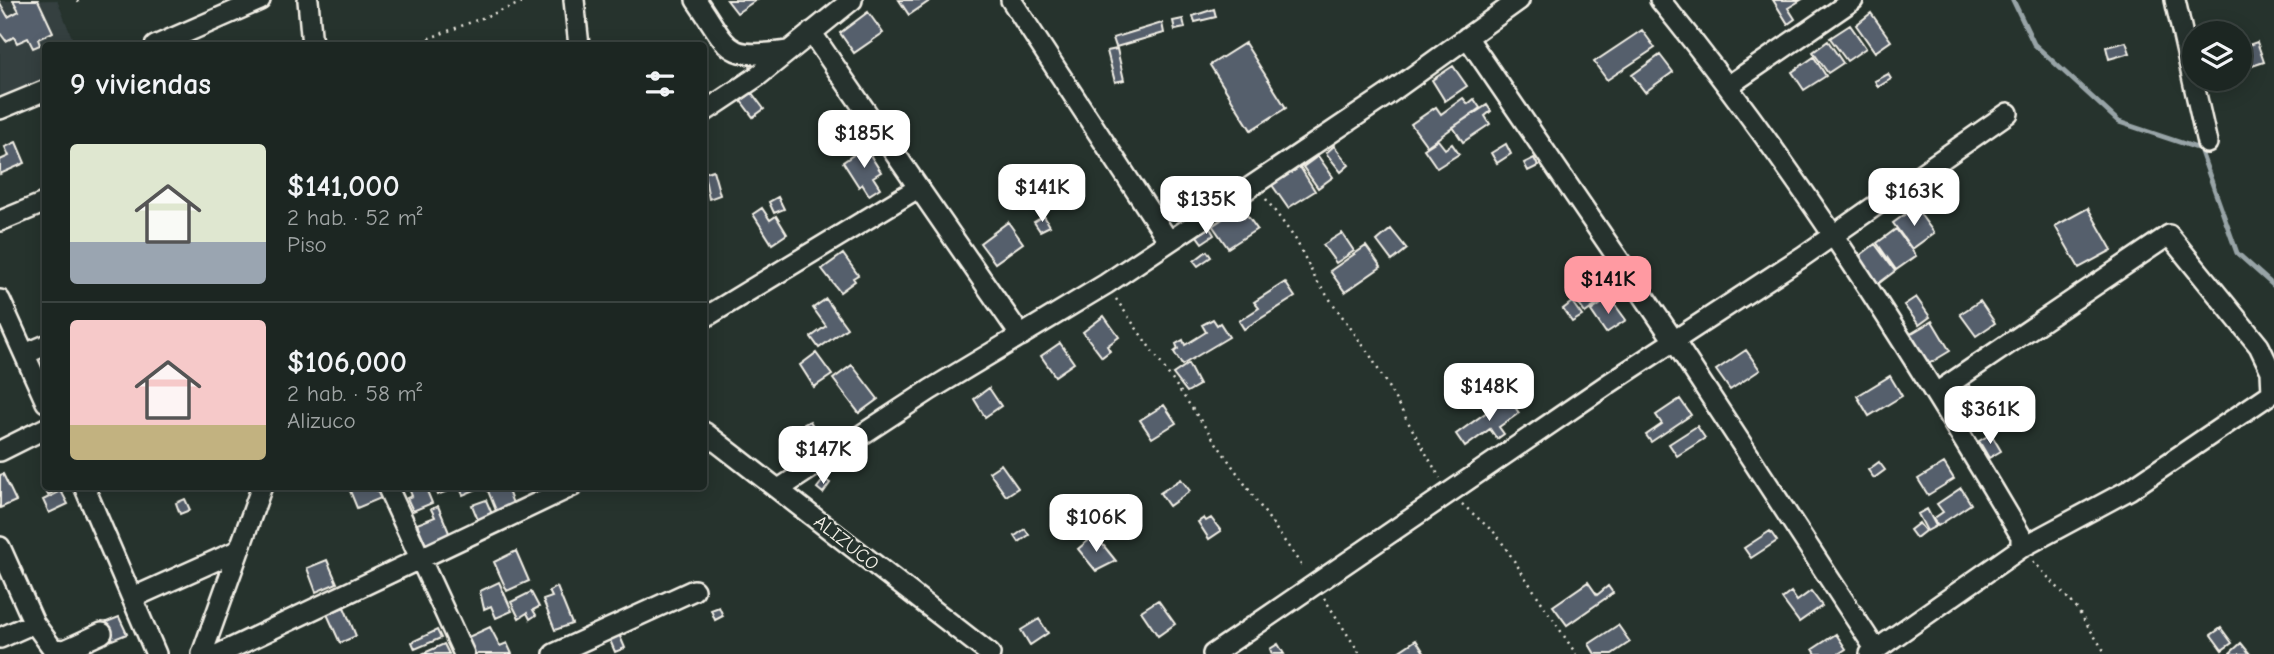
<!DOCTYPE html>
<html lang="es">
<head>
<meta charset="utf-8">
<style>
	body { margin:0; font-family:"Comic Neue",sans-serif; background:#29322f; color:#f1f3f6; height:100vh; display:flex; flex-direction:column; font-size:26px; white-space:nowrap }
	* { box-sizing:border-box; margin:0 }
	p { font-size:23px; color:#a0a5a5 }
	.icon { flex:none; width:38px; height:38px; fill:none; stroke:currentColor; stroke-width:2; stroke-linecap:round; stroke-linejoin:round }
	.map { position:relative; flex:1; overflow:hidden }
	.sheet { position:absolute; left:42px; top:42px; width:665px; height:448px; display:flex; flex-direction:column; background:#1c2622; border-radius:7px; box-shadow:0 4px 18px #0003,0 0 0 2px #3a4340 }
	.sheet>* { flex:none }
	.fabs { position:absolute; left:2182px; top:21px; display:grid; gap:14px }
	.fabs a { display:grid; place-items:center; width:70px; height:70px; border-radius:50%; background:#1c2622; box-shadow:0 4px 18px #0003,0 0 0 2px #3a4340; font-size:35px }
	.price { position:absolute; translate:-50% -60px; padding:0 16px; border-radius:14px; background:#fff; color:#222; font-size:23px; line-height:46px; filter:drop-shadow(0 2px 4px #0008) }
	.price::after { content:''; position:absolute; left:50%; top:42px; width:21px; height:16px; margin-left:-10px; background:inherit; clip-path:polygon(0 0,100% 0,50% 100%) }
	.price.current { background:#ff9aa2; color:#111 }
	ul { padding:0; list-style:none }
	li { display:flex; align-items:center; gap:21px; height:175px; padding:0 28px }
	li+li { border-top:2px solid #3a4340 }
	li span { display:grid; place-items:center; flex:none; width:196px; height:140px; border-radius:7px; color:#555 }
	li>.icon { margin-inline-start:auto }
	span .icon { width:84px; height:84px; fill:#fffc; stroke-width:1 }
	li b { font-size:30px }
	h2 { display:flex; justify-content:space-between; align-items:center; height:84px; padding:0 28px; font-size:30px }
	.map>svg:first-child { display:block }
</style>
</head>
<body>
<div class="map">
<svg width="2274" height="654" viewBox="0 0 2274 654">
	<rect width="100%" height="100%" fill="#26332d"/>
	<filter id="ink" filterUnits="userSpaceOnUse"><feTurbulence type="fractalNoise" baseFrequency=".0143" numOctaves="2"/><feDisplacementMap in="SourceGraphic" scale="14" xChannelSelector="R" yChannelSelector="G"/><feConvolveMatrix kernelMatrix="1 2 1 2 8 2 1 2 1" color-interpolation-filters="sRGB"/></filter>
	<g filter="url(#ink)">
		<!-- built -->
		<path fill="#344040" d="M57 0 75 45 46 46 45 79 0 96V1Z"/>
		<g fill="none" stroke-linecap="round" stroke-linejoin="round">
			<!-- stream -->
			<path stroke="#98a4a7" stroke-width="5" d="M2013 0 2034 44 2119 122 2200 149 2237 253 2274 286"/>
		</g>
		<!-- building -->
		<path fill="#545f6c" stroke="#f4f1e8" stroke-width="2" d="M13 0H38L53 32 38 39 40 45 33 48 28 38 17 43 14 37 6 41 0 33V3L8 17 19 11Z
			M727 0H756L737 13Z
			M899 0H931L909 15Z
			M1773 0H1801L1788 8 1795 19 1788 24Z
			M1214 9 1216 17 1195 22 1193 16Z
			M868 12 883 33 854 53 840 33Z
			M1871 13 1891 41 1875 52 1856 25Z
			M1183 19 1185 28 1175 30 1173 21Z
			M1162 23 1164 33 1116 47 1113 38Z
			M1850 25 1866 48 1847 61 1830 38Z
			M1642 30 1655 48 1607 80 1594 62Z
			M1828 41 1843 63 1828 73 1813 52Z
			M2126 42 2130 53 2109 59 2106 47Z
			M2257 42 2264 62 2240 70V48Z
			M1245 43 1286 108 1251 130 1210 65Z
			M1117 49 1124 80 1115 82 1107 51Z
			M1660 55 1673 72 1645 92 1632 75Z
			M1814 57 1826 76 1804 90 1792 72Z
			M1453 66 1467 86 1445 101 1432 80Z
			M1888 74 1891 79 1878 87 1875 81Z
			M752 93 764 109 753 117 741 101Z
			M1463 98 1468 104 1474 99 1480 108 1427 146 1411 124 1436 107 1441 114Z
			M1487 105 1491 111 1485 116 1490 124 1463 142 1453 127Z
			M1438 140 1445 149 1452 144 1459 154 1437 168 1424 149Z
			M16 142 25 163 0 174V160L9 156 5 147Z
			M1506 144 1511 154 1497 163 1491 153Z
			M1334 146 1349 165 1341 172 1326 153Z
			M865 147 881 172 873 177 880 188 869 195 862 184 859 187 843 162Z
			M1318 156 1333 177 1318 188 1303 167Z
			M1534 158 1538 166 1528 171 1524 163Z
			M1300 167 1315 191 1288 208 1272 185Z
			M713 170 720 195 709 199 704 173Z
			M778 197 784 209 774 213 769 202Z
			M1915 207 1934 233 1912 249 1893 223Z
			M762 208 770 220 776 216 787 234 772 244 753 214Z
			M1237 208 1244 218 1247 215 1257 229 1228 248 1212 225Z
			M2088 208 2112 250 2079 268 2055 226Z
			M1044 216 1050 226 1040 231 1034 222Z
			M1008 222 1023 243 995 263 980 243Z
			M1210 228 1214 235 1202 243 1197 236Z
			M1391 229 1407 249 1392 261 1377 241Z
			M1896 229 1916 256 1896 270 1877 243Z
			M1342 233 1354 251 1336 263 1323 245Z
			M1875 244 1895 271 1874 287 1854 260Z
			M1366 246 1381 267 1345 292 1330 271Z
			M1207 251 1211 257 1198 266 1194 261Z
			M843 254 858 275 853 278 855 281 840 292 822 269Z
			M1594 278 1607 297 1585 313 1572 294Z
			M1285 282 1295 297 1244 329 1239 321 1259 308 1254 302Z
			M1916 297 1930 317 1919 325 1904 305Z
			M1610 298 1626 320 1606 333 1591 311Z
			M826 299 847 328 819 348 811 337 826 326 813 308Z
			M1980 301 1995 323 1976 336 1960 314Z
			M1572 302 1582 316 1572 322 1563 309Z
			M1104 316 1119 337 1107 346 1110 351 1102 357 1083 332Z
			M1213 319 1217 325 1220 323 1229 337 1182 365 1174 352 1178 349 1176 344 1183 340 1185 345 1206 332 1202 325Z
			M1932 321 1950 351 1925 366 1907 336Z
			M1060 343 1074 363 1055 376 1041 356Z
			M1746 350 1760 370 1730 390 1716 370Z
			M816 353 832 375 814 387 800 365Z
			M1188 364 1199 385 1187 392 1173 374Z
			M852 365 878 399 859 413 833 379Z
			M1890 376 1902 396 1869 416 1857 396Z
			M1969 384 1985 412 1968 421 1952 393Z
			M989 388 1001 406 985 417 974 399Z
			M1508 397 1519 413 1499 427 1504 434 1497 439 1490 429 1465 447 1456 434Z
			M1680 399 1691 415 1651 442 1646 435 1662 424 1656 415Z
			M1164 405 1176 423 1152 438 1140 420Z
			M2008 412 2014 421 2004 427 1998 418Z
			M810 421 821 439 806 447 795 429Z
			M1697 426 1705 438 1677 456 1669 444Z
			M1991 434 2001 451 1989 458 1979 441Z
			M792 443 796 449 786 456 782 449Z
			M1879 462 1885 470 1874 478 1868 470Z
			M1944 463 1954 479 1928 495 1918 479Z
			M1001 464 1018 488 1006 496 989 472Z
			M3 474 16 501 0 508V475Z
			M824 479 830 483 823 493 817 488Z
			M1181 479 1190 491 1169 506 1160 493Z
			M46 481V486L60 488 48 495 42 483Z
			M348 486H376L381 498 357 508Z
			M408 486H432L433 489 427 491 432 503 413 511 407 498 412 496Z
			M434 486H446L448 491 437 495Z
			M459 486H484L463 495Z
			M486 486H506L514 506 497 513Z
			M1961 488 1971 504 1938 526 1933 519 1943 512 1937 504Z
			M61 491 68 504 49 513 43 500Z
			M185 499 190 510 180 514 176 503Z
			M486 500 492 514 478 520 472 505Z
			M438 506 450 535 426 545 417 524 435 517 431 509Z
			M1927 509 1936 526 1927 531 1918 514Z
			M1204 518 1206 521 1211 518 1221 531 1209 539 1198 522Z
			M1919 523 1925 531 1916 538 1910 530Z
			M1025 529 1029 535 1019 542 1015 536Z
			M1770 531 1777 541 1751 558 1744 548Z
			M1095 535 1116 561 1096 571 1078 549Z
			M516 551 529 581 507 591 494 562Z
			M327 560 337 583 316 592 307 568Z
			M499 582 512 611 496 618 491 606 484 609 480 591Z
			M1588 582 1597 595 1608 586 1613 593 1567 625 1553 606Z
			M557 587 572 624 555 630 543 600 552 597 549 591Z
			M1811 591 1822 606 1799 622 1782 599 1791 592 1797 601Z
			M531 592 539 607 533 610 536 615 530 619 527 613 519 618 511 602Z
			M1158 600 1175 624 1158 636 1141 611Z
			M344 607 356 636 340 643 327 614Z
			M719 607 723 616 715 620 711 610Z
			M119 617 127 634 112 640 104 623Z
			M1039 619 1048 633 1030 645 1021 630Z
			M1618 625 1630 642 1612 654H1595L1589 644Z
			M490 627 500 646 507 643 512 654H471L464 639Z
			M2221 628 2232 643 2222 650 2211 635Z
			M437 630 441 638 415 649 412 642Z
			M619 634 625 648 615 652 609 638Z
			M1836 634 1846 649 1838 654H1816L1813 649Z
			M1416 640 1425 654H1395Z
			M2241 643 2250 654H2230V653Z
			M444 644 449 654H422Z
			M1278 644 1284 654H1272L1270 649Z"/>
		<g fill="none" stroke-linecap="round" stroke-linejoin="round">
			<defs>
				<path id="minor" d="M308 0 312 46
					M574 0 579 46
					M696 0C731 50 723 60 788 51
					M1011 0 1168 240
					M1660 0C1796 167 1912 351 2021 536V548
					M2175 0 2207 143
					M811 32 1021 336
					M1467 37 1675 342 1876 650
					M155 46 260 0
					M1728 86 1853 0
					M0 109 46 90
					M704 112 758 76 852 0
					M0 221 46 202
					M0 300 46 402
					M704 318 918 188
					M25 354 46 345
					M704 432 990 654
					M0 451 46 428
					M84 486 156 654
					M387 486 464 654
					M779 489 930 390 1106 284 1387 95 1519 0
					M0 547 34 623 53 649 65 650 102 633
					M132 598 239 550
					M0 638 34 623
					M202 654 262 486
					M219 654 573 486
					M554 654 694 590
					M1213 654 1608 384 1802 257 2008 113
					M1870 654 2021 548 2129 490 2272 393 2271 371 2259 346 2169 235 1936 393"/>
			</defs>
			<!-- minor casing -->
			<use href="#minor" stroke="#f4f1e8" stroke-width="24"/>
			<!-- path -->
			<path stroke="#f4f1e8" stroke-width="2.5" stroke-dasharray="2 5" stroke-linecap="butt" d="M77 2 82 0
				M409 46 529 0
				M1266 199 1296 240 1316 280 1370 355 1440 478
				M1116 299 1304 569
				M1462 504 1497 535 1576 654
				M2033 561 2075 606 2106 654
				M1324 598 1360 654"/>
			<!-- minor -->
			<use href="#minor" stroke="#26332d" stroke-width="19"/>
		</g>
	</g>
	<g text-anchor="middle" stroke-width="5" stroke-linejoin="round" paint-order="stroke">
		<!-- street labels -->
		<g font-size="19" fill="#f4f1e8" stroke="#26332d">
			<text transform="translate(847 542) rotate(38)" y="7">ALIZUCO</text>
		</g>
	</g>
</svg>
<div class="fabs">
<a><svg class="icon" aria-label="layers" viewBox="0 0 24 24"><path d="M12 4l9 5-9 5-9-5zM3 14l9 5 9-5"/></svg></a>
</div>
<b class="price" style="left:864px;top:170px">$185K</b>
<b class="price" style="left:1042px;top:224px">$141K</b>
<b class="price" style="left:1914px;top:228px">$163K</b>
<b class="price" style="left:1206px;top:236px">$135K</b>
<b class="price current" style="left:1608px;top:316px">$141K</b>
<b class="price" style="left:1489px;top:423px">$148K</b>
<b class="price" style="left:1990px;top:446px">$361K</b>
<b class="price" style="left:823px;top:486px">$147K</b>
<b class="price" style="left:1096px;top:554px">$106K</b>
<section class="sheet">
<h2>9 viviendas<svg class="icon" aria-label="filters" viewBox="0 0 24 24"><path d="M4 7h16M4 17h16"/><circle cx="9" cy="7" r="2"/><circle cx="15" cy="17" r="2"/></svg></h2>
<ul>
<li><span style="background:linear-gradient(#dfe7d0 70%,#9aa5b1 0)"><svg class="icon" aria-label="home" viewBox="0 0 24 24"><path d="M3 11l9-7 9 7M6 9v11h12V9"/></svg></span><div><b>$141,000</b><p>2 hab. · 52 m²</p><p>Piso</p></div></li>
<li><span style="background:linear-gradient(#f6c9c9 75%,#c2b280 0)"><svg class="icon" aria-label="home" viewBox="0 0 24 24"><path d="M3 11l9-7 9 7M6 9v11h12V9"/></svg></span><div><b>$106,000</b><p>2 hab. · 58 m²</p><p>Alizuco</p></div></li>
</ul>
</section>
</div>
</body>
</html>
